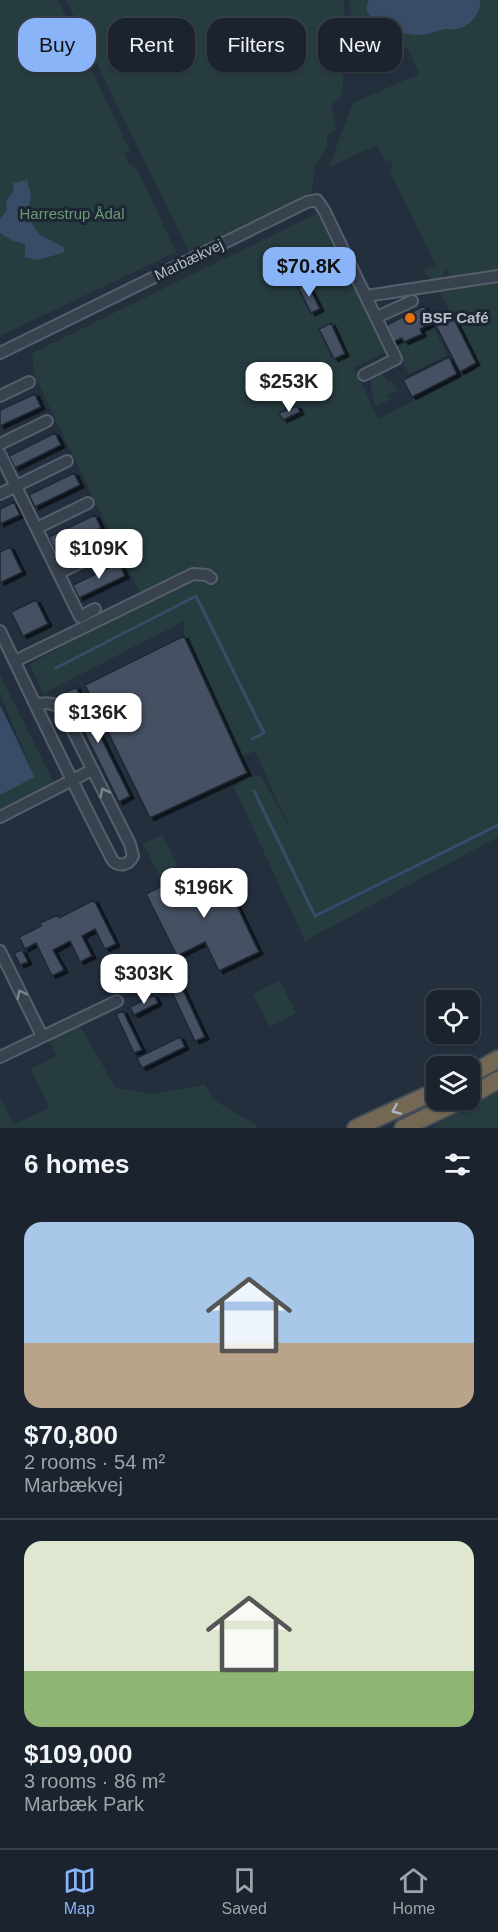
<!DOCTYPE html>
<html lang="en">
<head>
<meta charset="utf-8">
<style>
	body { margin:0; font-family:Arial,sans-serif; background:#282f3a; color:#f1f3f6; height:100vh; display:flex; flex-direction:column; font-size:22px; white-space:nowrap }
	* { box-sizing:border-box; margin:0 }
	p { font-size:20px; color:#a0a4aa }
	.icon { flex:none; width:33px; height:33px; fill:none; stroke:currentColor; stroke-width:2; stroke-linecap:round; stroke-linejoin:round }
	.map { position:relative; height:1128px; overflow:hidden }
	.side { display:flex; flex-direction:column; background:#1b232e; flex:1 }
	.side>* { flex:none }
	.hud { position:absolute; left:18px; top:18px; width:462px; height:54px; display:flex; gap:12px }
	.buttons { position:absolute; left:426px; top:990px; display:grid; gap:12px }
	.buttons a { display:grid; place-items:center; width:54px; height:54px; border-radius:12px; background:#1b232e; box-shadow:0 2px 4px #0004,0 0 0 2px #39404a; font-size:30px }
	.price { position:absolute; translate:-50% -51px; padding:0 14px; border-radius:12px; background:#fff; color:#222; font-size:20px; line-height:39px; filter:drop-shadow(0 2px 3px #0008) }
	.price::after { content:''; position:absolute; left:50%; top:36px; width:18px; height:14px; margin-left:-9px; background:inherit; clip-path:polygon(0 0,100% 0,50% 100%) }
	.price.on { background:#8ab4f8; color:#111 }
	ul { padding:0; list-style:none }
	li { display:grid; align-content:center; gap:12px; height:318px; padding:0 24px }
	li+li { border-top:2px solid #39404a }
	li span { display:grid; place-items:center; height:186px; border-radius:18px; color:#555 }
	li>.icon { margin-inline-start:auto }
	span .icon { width:108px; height:108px; fill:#fffc; stroke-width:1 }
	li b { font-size:26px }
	h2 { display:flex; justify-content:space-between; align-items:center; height:72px; padding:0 24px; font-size:26px }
	.tag { padding:0 21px; border-radius:18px; background:#1b232e; box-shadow:0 2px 4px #0004,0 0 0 2px #39404a; font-size:21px; line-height:54px }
	.tag.on { background:#8ab4f8; color:#111 }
	.tab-bar { display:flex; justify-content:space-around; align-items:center; height:84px; border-top:2px solid #39404a; background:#1b232e; font-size:16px; color:#a0a4aa }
	.tab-bar a { display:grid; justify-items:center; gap:3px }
	.tab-bar .on { color:#8ab4f8 }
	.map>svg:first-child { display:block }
</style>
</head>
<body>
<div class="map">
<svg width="498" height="1128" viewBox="0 0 498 1128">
	<defs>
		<filter id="shadow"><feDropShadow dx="4" dy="2.5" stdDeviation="0" flood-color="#0009"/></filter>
	</defs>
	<rect width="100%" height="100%" fill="#242f3e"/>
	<!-- green -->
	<path fill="#263c3f" d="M0 0H58L130 151 128 153 124 152 129 163 137 169 176 252 0 336Z
		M66 0H344L343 83 341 97 331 105 336 130 327 135V146L316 165 311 194 190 254Z
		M349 0H498V837L305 941 234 787 248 778 261 775 292 833 255 751 241 757 184 636V621L43 694 30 664 142 602 194 570 139 592 35 377 32 353 318 213 387 351 354 368 378 419 478 367 440 292 461 289V285L445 281 450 271 445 270 440 282H433L423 270 436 266 390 172 389 170 393 166 389 158 386 163 377 145 329 167 353 103 419 74 408 49C382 45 370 32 351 15Z
		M434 328 447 355 409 374 395 347Z
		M380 368 387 381 392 383 398 390 387 395 390 400 375 406 371 388V375Z
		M0 675 54 783 0 809V795L35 777 0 694Z
		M162 834 178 866 159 875 143 844Z
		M280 980 296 1013 270 1027 253 994Z
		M78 1023 116 1088 150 1094 205 1085 214 1100 256 1125 258 1128H0V1097L13 1124 49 1108 31 1069 57 1056 48 1038Z
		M498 1092V1128H430Z"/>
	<!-- water -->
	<path fill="#394c67" d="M369 0H480C482 12 471 25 460 28 456 30 450 29 446 29 436 31 428 35 418 35 405 35 375 26 368 13 365 9 367 4 369 0Z
		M27 180 31 195 27 216 40 235 65 248 63 253 37 260 25 257V244L13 241 0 233V220L7 209 6 201 14 191 13 183Z
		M0 705 35 777 0 795Z"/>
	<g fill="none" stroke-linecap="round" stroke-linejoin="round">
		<!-- stream -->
		<path stroke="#394c67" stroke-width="3" d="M56 668 196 596 264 733 252 739
			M254 791 315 916 498 825"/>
	</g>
	<!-- building -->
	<path fill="#455162" stroke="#1f2835" stroke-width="1.5" filter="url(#shadow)" d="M307 283 320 309 311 313 298 287Z
		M424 306 432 323 420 329 422 334 404 342 402 338 393 342 385 326Z
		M450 311 476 363 460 372 433 320Z
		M331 323 345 354 334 359 319 329Z
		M449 357 457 374 412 397 403 380Z
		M35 394 41 407 0 426V410Z
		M297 406 300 412 283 420 279 413Z
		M55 433 61 445 15 468 9 456Z
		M74 473 80 485 35 507 29 495Z
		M14 502 20 515 0 524V509Z
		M95 515 101 528 55 550 49 537Z
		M10 547 22 572 0 583V552Z
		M119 563 125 576 79 598 73 585Z
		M36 600 48 624 23 636 11 612Z
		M184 636 247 773 150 818 85 685Z
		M76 687 130 796 119 802 65 693Z
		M218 866 259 952 219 971 205 942 177 956 146 894 172 881 179 896 185 893 180 884Z
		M197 867 200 873 188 879 185 873Z
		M94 900 116 944 105 949 95 929 82 936 92 956 80 962 70 941 53 950 64 970 52 976 36 943 25 949 19 937 41 926 40 923 58 915 59 918Z
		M22 950 28 962 20 965 14 953Z
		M177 977 205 1037 195 1041 167 982Z
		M154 995 158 1003 134 1015 130 1007Z
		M123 1011 142 1050 134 1053 116 1014Z
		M180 1037 185 1047 142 1068 137 1058Z"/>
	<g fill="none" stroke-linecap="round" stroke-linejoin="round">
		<defs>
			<path id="minor" d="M366 296 498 276
				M376 318C388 311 400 307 412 301
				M0 353 307 202 317 200 324 210 396 359 364 375
				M0 396 29 382
				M0 444 47 421
				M0 454 80 617 95 609
				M0 494 67 461
				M37 528 88 503
				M59 573 110 548
				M0 631C37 708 73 785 113 861 120 867 129 865 133 856L130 844 62 709C53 702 47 703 36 704
				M15 661 193 574 207 575 211 578
				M0 817 92 770
				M0 951 42 1036
				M0 1057 117 1001"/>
			<path id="highway" d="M470 1075 498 1059
				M470 1096 498 1080
				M356 1128 436 1091
				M403 1128 462 1100"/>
		</defs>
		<!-- minor casing -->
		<use href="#minor" stroke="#565f6c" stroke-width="14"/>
		<!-- highway casing -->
		<use href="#highway" stroke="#434c59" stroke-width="20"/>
		<!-- minor -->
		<use href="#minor" stroke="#38414e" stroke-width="10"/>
		<!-- highway -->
		<use href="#highway" stroke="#746855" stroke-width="16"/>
	</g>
	<!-- one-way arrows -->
	<defs><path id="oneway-chevron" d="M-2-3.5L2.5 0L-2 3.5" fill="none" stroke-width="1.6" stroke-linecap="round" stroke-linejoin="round" transform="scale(1.5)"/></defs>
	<g stroke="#7c8592">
		<use href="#oneway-chevron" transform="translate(104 792) rotate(-117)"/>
		<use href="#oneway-chevron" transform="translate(21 994) rotate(-116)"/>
	</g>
	<use stroke="#aeb4bd" href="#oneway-chevron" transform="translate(396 1110) rotate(156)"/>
	<!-- markers -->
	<circle fill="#e8710a" stroke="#1d2633" stroke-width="2" cx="410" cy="318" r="6"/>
	<g text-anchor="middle" stroke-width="6" stroke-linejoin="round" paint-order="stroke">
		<!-- park labels -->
		<g font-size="15" fill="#6b9a76" stroke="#1d2633">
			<text x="72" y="219">Harrestrup Ådal</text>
		</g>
		<!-- street labels -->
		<g font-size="15" fill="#b4bcc9" stroke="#1d2633">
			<text transform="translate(189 260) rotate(-26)" y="5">Marbækvej</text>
		</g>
		<!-- poi labels -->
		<g font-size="15" font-weight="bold" fill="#b4bcc9" stroke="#1d2633" text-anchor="start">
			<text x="422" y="323">BSF Café</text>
		</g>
	</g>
</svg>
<div class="buttons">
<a><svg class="icon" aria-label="locate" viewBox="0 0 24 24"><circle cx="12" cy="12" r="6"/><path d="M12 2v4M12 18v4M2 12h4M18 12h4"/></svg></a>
<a><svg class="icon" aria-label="layers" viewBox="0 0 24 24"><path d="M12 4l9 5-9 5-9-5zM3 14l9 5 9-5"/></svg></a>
</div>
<b class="price on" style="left:309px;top:298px">$70.8K</b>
<b class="price" style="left:289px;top:413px">$253K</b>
<b class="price" style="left:99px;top:580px">$109K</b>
<b class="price" style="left:98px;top:744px">$136K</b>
<b class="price" style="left:204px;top:919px">$196K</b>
<b class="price" style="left:144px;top:1005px">$303K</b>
<div class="hud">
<a class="tag on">Buy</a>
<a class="tag">Rent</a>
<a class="tag">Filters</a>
<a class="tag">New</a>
</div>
</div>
<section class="side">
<h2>6 homes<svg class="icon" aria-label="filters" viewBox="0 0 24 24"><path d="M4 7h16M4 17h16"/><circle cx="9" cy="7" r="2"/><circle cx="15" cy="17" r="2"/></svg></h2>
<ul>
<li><span style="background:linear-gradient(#a9c7e8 65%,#b9a48a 0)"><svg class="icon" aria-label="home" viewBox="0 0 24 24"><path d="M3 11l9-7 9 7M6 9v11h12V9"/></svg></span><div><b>$70,800</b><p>2 rooms · 54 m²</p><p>Marbækvej</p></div></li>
<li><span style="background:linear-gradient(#dfe7d0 70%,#8fb573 0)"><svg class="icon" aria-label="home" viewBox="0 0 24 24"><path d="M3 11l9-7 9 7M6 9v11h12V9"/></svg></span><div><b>$109,000</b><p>3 rooms · 86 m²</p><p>Marbæk Park</p></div></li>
</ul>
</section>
<nav class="tab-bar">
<a class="on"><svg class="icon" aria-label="map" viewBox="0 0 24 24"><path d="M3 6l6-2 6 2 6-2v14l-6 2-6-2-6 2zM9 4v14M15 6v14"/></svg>Map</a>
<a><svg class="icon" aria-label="saved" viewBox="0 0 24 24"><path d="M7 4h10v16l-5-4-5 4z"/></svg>Saved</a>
<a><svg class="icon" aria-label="home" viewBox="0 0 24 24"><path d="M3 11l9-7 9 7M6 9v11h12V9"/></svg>Home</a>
</nav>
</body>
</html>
